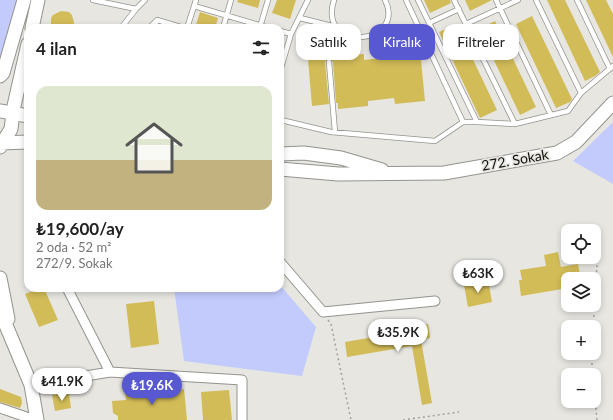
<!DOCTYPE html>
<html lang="tr">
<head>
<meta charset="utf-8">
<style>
	body { margin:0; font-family:Lato,sans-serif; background:#f2f2f2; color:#222; height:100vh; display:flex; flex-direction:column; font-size:15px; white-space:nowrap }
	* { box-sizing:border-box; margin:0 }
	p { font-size:13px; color:#767676 }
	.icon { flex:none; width:22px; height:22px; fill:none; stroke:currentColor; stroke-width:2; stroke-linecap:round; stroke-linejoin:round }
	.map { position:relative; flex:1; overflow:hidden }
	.drawer { position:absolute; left:24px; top:24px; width:260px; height:268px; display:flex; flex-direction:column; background:#fff; border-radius:12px; box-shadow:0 2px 6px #0003 }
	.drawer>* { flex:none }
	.guide { position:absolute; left:296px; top:24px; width:257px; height:36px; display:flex; gap:8px }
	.controls { position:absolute; left:561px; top:224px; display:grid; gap:8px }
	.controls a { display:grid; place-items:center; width:40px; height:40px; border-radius:8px; background:#fff; box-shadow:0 2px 6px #0003; font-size:20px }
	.price { position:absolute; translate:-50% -34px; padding:0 9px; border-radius:14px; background:#fff; color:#222; font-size:13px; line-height:26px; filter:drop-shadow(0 1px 2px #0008) }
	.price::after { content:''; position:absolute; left:50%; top:24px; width:12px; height:9px; margin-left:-6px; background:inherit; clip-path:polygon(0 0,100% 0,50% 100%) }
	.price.current { background:#5859d0; color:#fff }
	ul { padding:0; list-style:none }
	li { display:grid; align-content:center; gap:8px; height:212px; padding:0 12px }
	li+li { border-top:1px solid #e0e0e0 }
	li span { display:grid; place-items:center; height:124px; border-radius:12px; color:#555 }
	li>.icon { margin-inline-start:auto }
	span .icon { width:72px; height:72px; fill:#fffc; stroke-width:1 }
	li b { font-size:17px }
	h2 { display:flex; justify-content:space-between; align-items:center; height:48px; padding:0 12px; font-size:17px }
	.chip { padding:0 14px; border-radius:12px; background:#fff; box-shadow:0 2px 6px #0003; font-size:14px; line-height:36px }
	.chip.current { background:#5859d0; color:#fff }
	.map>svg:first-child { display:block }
</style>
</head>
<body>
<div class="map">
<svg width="613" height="420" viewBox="0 0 613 420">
	<rect width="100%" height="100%" fill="#e7e6e1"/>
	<!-- green -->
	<path fill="#c3cbfd" d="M0 0H19L0 65Z
		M613 122V184L573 161Z
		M280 285 316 327 302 376 184 361 174 288H280Z"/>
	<!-- building -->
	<path fill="#d2bc58" d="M238 0H260L258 8 237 2Z
		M277 0H296L290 19 272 13Z
		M424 0H450L451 3 430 13Z
		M465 0H492L470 11Z
		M547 0H565L600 72 595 76 585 81Z
		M586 0H606L613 14V57Z
		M61 11 69 12 72 15 74 23 73 28H51V18L53 15Z
		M200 12 218 18 215 28H195Z
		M532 16 572 99 570 102 556 108 516 24Z
		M495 21 536 107 520 115 479 29Z
		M456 24 497 110 480 118 439 32Z
		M420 50 425 101 395 104 394 98 368 101V106L338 109V103H336L333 62 329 58 327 59 325 62 329 104 312 106 308 59 364 54V60L391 57 390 52Z
		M558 252 561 267 578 264 581 279H568V288L521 296 519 280H522L520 270 546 266 544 255Z
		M488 280 492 302 468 307 464 285Z
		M40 288H44L58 320 39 327 25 294Z
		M154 301 159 344 131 348 126 304Z
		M428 324 430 338 421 340 432 403 422 405 412 346 347 357 345 342 421 329 420 326Z
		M0 389 21 397 22 403 20 408 0 402Z
		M184 389 187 420H118V416L113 413 112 401 126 400 125 392 143 391V394Z
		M229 390 232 420H203L201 392Z
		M69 393 71 408 55 411 52 395Z"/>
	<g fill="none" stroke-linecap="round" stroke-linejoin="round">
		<defs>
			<path id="lane" d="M93 0 136 9 145 0
				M334 0C317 54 407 45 385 0
				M406 0 463 122
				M418 0 477 122 515 124 568 111 581 93 613 66
				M454 0 515 124
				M496 0 551 115
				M536 0 581 93
				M577 0 610 69
				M194 6 269 28
				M300 18 336 27
				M429 23 459 9
				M466 24 518 0
				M260 27 268 0
				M121 28 136 9
				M149 28 156 21
				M154 28 157 20 184 28
				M187 28 196 0
				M223 28 231 0
				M280 31 291 34
				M329 62 335 132
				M280 71 291 34 308 0
				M281 120 331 132 435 141 463 122H477"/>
			<path id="street" d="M280 262 323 312 435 301
				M67 288 110 372
				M31 385 110 372 242 380V420
				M0 408 35 420"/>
			<path id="secondary" d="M32 28 38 0
				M0 76 3 73 24 0
				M0 111 28 116
				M0 143 28 142
				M0 147 11 129 14 106 28 44
				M280 154 304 153 341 158 382 170
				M280 169 338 174 444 173 557 153 576 142 613 103
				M0 278 8 319
				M0 311 31 385 37 420"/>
		</defs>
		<!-- lane casing -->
		<use href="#lane" stroke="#94938e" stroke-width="6"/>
		<!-- street casing -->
		<use href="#street" stroke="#94938e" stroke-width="11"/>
		<!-- secondary casing -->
		<use href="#secondary" stroke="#94938e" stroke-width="15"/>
		<!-- path -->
		<path stroke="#a0a09c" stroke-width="1.5" stroke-dasharray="2 3" stroke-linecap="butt" d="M328 320 331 324 351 420
			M593 327 597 265
			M591 353 593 375
			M594 388 597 420
			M403 420 459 412"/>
		<!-- lane -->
		<use href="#lane" stroke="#fff" stroke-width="4.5"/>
		<!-- street -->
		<use href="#street" stroke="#fff" stroke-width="9"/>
		<!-- secondary -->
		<use href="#secondary" stroke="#fff" stroke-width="13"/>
	</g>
	<g text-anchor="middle" stroke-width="3.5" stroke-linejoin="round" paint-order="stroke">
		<!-- street labels -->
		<g font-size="14" fill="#10100e" stroke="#e7e6e1">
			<text transform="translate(515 160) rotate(-10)" y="5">272. Sokak</text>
		</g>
	</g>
</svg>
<div class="controls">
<a><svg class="icon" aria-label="locate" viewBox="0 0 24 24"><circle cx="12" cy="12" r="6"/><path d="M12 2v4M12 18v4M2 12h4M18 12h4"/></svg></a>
<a><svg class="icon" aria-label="layers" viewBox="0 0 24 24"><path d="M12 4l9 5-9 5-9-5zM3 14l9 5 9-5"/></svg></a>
<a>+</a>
<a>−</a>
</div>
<b class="price" style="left:478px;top:294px">₺63K</b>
<b class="price" style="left:398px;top:353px">₺35.9K</b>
<b class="price" style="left:62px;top:402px">₺41.9K</b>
<b class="price current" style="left:152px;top:406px">₺19.6K</b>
<div class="guide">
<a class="chip">Satılık</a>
<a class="chip current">Kiralık</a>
<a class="chip">Filtreler</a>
</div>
<section class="drawer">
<h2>4 ilan<svg class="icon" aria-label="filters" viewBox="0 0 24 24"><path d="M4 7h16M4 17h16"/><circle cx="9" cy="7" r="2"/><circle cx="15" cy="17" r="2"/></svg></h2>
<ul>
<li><span style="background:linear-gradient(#dfe7d0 60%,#c2b280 0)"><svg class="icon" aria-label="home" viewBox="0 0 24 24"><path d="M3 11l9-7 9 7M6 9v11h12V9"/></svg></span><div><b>₺19,600/ay</b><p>2 oda · 52 m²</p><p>272/9. Sokak</p></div></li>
</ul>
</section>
</div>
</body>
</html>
